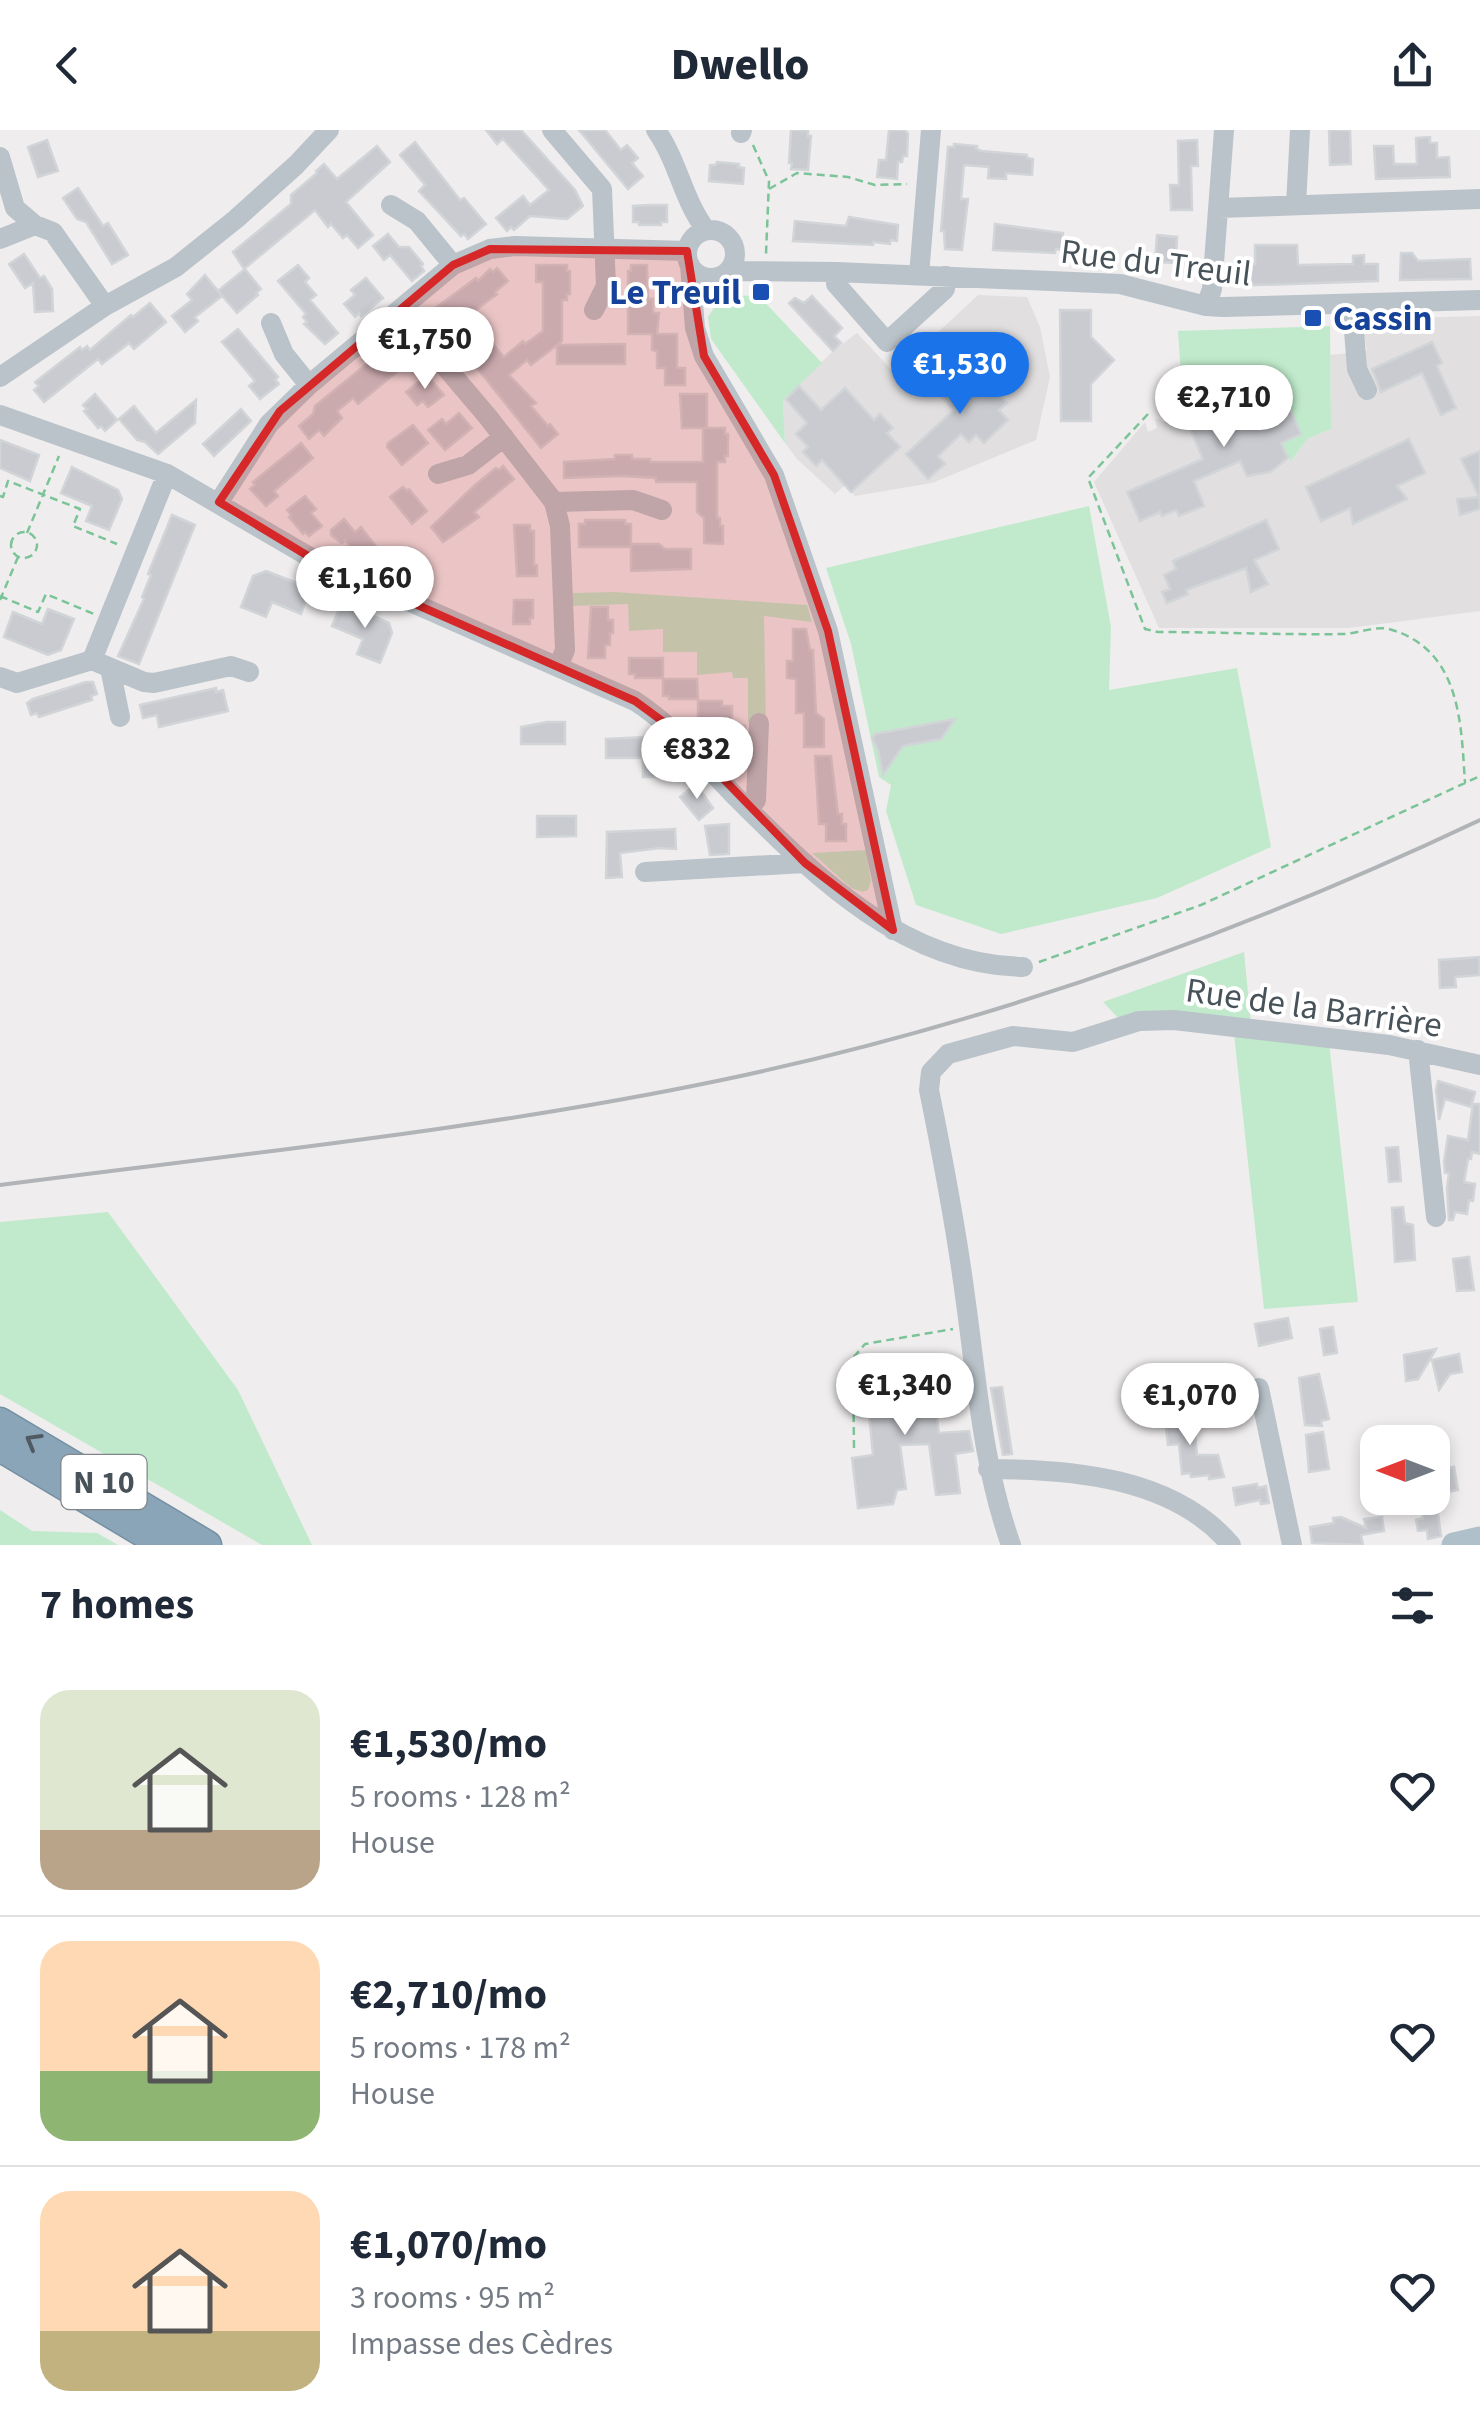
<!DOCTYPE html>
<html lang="en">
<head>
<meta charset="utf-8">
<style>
	body { margin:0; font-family:"Source Sans 3",sans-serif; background:#f6f6f7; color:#1f2937; height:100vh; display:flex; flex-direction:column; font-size:38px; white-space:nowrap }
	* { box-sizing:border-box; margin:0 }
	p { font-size:32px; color:#747a83 }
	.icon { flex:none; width:55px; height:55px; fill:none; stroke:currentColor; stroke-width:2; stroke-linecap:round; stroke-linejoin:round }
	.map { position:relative; height:1415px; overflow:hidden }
	.panel { display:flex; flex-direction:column; background:#fff; flex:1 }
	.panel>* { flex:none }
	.needle { width:65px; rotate:270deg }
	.buttons { position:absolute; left:1360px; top:1295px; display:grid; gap:20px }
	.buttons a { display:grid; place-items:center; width:90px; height:90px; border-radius:20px; background:#fff; box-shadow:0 5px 15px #0003; font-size:50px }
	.price { position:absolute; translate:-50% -85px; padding:0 22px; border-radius:35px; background:#fff; color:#222; font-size:32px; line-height:65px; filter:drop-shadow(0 2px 5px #0008) }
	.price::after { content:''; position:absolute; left:50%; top:60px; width:30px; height:22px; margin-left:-15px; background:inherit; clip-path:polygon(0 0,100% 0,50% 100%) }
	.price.current { background:#1a73e8; color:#fff }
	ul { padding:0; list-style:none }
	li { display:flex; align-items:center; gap:30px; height:250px; padding:0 40px }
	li+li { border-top:2px solid #e0e1e3 }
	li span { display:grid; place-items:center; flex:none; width:280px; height:200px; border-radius:30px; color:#555 }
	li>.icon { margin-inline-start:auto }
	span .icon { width:120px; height:120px; fill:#fffc; stroke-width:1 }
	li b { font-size:42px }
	h2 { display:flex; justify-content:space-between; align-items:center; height:120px; padding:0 40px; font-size:42px }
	header { display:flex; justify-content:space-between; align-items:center; height:130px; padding:0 40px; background:#fff; font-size:45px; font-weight:800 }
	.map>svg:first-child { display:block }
</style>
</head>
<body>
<header><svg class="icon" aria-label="back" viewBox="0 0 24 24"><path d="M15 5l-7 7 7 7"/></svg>Dwello<svg class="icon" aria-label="share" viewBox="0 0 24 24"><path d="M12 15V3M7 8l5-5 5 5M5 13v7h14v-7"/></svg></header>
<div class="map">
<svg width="1480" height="1415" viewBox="0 0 1480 1415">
	<rect width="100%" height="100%" fill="#f0edee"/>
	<!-- education -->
	<path fill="#e1dfdf" d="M978 165 1027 167 1040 197 1050 247 1036 310 932 353 855 366 845 355 835 364 797 329 785 313 783 270 833 221 857 203 903 252 925 231 918 221Z
		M1480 186V481L1349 498H1159L1094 352 1145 292 1148 302 1157 298 1155 288 1165 292 1175 287 1179 297 1188 294 1240 331 1292 330 1307 309 1331 299 1330 225 1367 221 1364 205 1369 193 1376 189Z"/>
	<!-- green -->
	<path fill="#c0eacb" d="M722 165 759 166 822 233 783 270 785 313 711 209 708 187Z
		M1330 196 1331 299 1307 309 1291 331 1287 328 1270 342 1247 346 1240 331 1210 344 1188 294 1179 298 1173 262 1182 260 1178 201Z
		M1089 376 1111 497 1109 560 1237 538 1271 717 1157 768 1001 804 916 775 886 681 891 655 879 647 851 514 826 438Z
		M614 462 807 475 812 492 764 486 766 594 748 592V548H733L732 542 697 545V522H663V499L629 501 628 474 573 476V463Z
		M866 720 871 751 868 760 863 762 851 758 812 723Z
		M1244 822 1251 894 1121 891 1103 872Z
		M1234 904 1329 913 1358 1172 1264 1179Z
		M108 1082 238 1260 312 1415H262L0 1264V1092Z
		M0 1380 32 1401 97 1403 118 1415H0Z"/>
	<!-- building -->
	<path fill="#c9cbd0" stroke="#d2d5d8" stroke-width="2.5" d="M486 0H521L575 60 583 76 567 89 530 86 514 100 511 97 507 101 496 88 523 66 530 75 549 60 503 9 497 14Z
		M579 0H605L621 20 627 15 638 28 632 33 643 46 628 59Z
		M791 0H808V6H811L808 40 791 39 792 33H789Z
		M889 0H905L908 4 907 26H903L902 32H898L897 49 877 47 879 30H886Z
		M1329 0H1350L1351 34 1330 35Z
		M1430 7V13H1437V28L1449 27 1450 47 1376 49 1374 16H1393L1394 34H1417L1416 8Z
		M47 10 58 41 38 47 28 17Z
		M1197 10 1198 36H1191L1192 80H1171L1170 55H1179L1178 11Z
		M415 12 460 70 464 68 486 94 468 109 464 104 461 106 419 61 425 55 400 25Z
		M954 14 977 16 976 19 982 21 1027 25V28L1033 29 1032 45 1006 43V49L988 48 989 37 964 35 961 69H968L962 120 945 119 944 101H941L948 17H954Z
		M377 16 390 32 346 72 373 105 358 118 347 105 343 108 331 94 328 97 315 80 244 139 233 122 291 74V65L317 43 316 41 324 34 337 49Z
		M717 32 739 34 738 37 744 38 743 54 709 51 710 35H716Z
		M78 58 103 96 108 93 128 125 112 134 86 92 77 89 63 68Z
		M650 75H667V92H661V95H639V92H633V76Z
		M849 87 898 95 897 111 891 110 890 114 873 112V115L793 111 795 91 846 96Z
		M995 94 1063 103 1062 120 1056 119 1055 123 993 120Z
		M388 104 399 117H409L423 134 421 136 424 141 412 151 390 125 384 130 373 116Z
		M1157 105 1177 107 1176 133 1155 132Z
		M1255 115H1297L1298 135 1353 134V126L1364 125V134H1378V151L1230 156 1229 134H1255Z
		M1401 123H1412L1418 131 1470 129 1471 149 1400 150Z
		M24 124 40 148 44 146 52 159 53 181 35 182 33 153 25 158 9 134Z
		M298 135 309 148 305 152 316 165 310 170 338 203 325 214 304 194 307 192 303 187 306 184 278 151Z
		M536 135H567V141H570V164H567V170H562V211L557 215 625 214V234H557V215L531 235 527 230 509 245 536 273 531 276 548 296 550 294 558 304 541 318 461 218 482 201 504 227 523 211 525 214 543 201V152H536Z
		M631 135H647L648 169H653V183H659L657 204H677V238H685V255H665V238H657V221L652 220V204H628V141H631Z
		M497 138 508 151 495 162 497 164 442 205 428 188 433 184 430 182 476 148 478 151 490 139 493 142Z
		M245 139 261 159 256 163 258 165 237 183 218 161Z
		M205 145 222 166 195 187 198 191 185 202 172 186 192 170 187 164Z
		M366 148 383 168 361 186 359 183 355 187 344 174 355 165 351 160Z
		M812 166 842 198 834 206 841 213 833 221 789 173 795 168 804 173Z
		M150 173 166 192 134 219 129 213 102 234 98 229 44 272 34 260 39 256 35 252 80 217 82 220 87 216 90 220 131 185 133 187Z
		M1060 180H1091V207L1114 230 1091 254V291H1061Z
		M238 199 278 247 275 250 279 254 260 269 249 256 255 251 222 212Z
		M1432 212 1442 233 1437 236 1456 278 1441 285 1422 243 1381 262 1372 239Z
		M397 214 408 226 394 237 398 241 358 274 353 268 337 281 342 288 324 306 319 300 309 309 299 296 313 284 315 276 390 215 392 217Z
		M956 234 964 242 971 234 1007 273 999 280 1008 290 984 313 976 305 969 312 961 304 938 326 945 334 928 349 906 324 954 280 932 257Z
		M427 245 444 265 428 277 423 271 417 275 406 262Z
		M1278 251 1301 304 1281 313 1288 328 1270 342 1247 346 1240 331 1194 351 1204 376 1179 386 1176 380 1162 386 1160 382 1140 391 1127 362 1203 329 1187 292Z
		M799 256 821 280 845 258 874 290 880 284 893 298 887 303 900 317 851 362 822 330 816 336 803 322 808 317 796 304 807 293 786 269Z
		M95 264 117 290 105 301 101 296 98 298 84 281 87 279 83 275Z
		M680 264H707V298H682Z
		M196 270 195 293 158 324 145 312 137 310 119 289 134 276 156 303Z
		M241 279 251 291 214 326 203 314Z
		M459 283 472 298 445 320 428 300 442 289 446 294Z
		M413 295 428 313 402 335 387 317 388 313Z
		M703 298H725V304H728V326H725V332H717V388H720V396H723V414L704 413V388L697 382V352H656V348L621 346 564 348V332L615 329V325H632V329H650V332H703Z
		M1409 309 1425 343 1397 356 1407 369 1353 394 1350 378 1321 391 1306 357Z
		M0 310 39 325 30 351 0 338Z
		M301 313 313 328 274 361 278 366 266 376 250 359 255 355 253 352Z
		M1480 321V379L1460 385 1457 369 1479 367 1461 329Z
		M503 336 514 349 474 382 479 387 443 412 431 397 475 355 496 338 499 340Z
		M72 337 118 360 122 369 109 400 86 391 92 376 61 363Z
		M403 357 407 361 409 359 427 381 412 394 390 367Z
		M305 366 316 379 311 383 322 396 309 406 305 402 303 404 289 387 291 385 287 380Z
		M172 385 195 395 139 534 118 526 144 469 142 467 151 445 148 444Z
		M344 389 355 402 361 397 382 424 370 434 366 430 363 432 345 410 342 413 331 405V400Z
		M585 390H625V394H631V414H659L665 419H691V439L631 441V417H579V394H585Z
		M1266 390 1279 419 1254 430 1268 454 1251 462 1246 438 1186 460 1188 464 1167 473 1162 462 1170 459 1164 445 1176 439 1173 431Z
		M514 395H530V401H534V435H537V446H517Z
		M400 420 411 433 398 444 385 433Z
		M266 441 310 458 301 484 272 472 266 487 241 477 253 446Z
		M514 470H533V488H530V494H513Z
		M342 472 389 493 392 503 380 533 357 524 363 509 332 496Z
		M591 477H608V490H613V503H610V515H605V528H588Z
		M48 479 74 489 61 520 48 525 4 507 13 482 42 494Z
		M793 499H806L810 520H813L816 583 824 589V617H804V583H796V549L787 548V531H793Z
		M629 528H663V548H635V544H629Z
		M663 549H697L698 569H669V566H663Z
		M86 552H93L97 564 91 566 92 570 39 587 37 583 31 585 27 573 33 569Z
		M216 558V562L223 560 228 581 159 597 157 585 143 588 140 575Z
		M698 571H722V576H732V596H698Z
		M955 589 941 609 903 616 883 645 878 620 872 608 875 604Z
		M547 592H565V614H521V597Z
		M732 596H745L744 622H732Z
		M646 607 647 626H672L673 647H643V628H606V609Z
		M815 626H831L838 684H842V694H846V711H826V694H819Z
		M696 654 713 678 699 690 680 667Z
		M537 686H576V706L537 707Z
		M729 694V724L710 725 705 696Z
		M675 699 676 719 660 718 620 723 622 747 606 748 607 702Z
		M1479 827 1480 845 1455 847 1456 857 1440 858 1439 830Z
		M1438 951 1475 962 1471 977 1445 969 1439 990 1436 960Z
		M1473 974H1480V1024L1472 1022 1471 1029H1468L1464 1052 1475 1054 1473 1071 1469 1070 1467 1084 1455 1082 1453 1090H1449L1447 1058 1449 1043H1445L1444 1032 1448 1006 1468 1010Z
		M1398 1017 1401 1051 1389 1052 1386 1018Z
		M1403 1077 1405 1093 1413 1095 1415 1130 1395 1132 1392 1078Z
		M1469 1127 1474 1160 1457 1161 1453 1129Z
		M1288 1188 1292 1208 1259 1216 1255 1194Z
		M1333 1197 1337 1223 1324 1225 1320 1199Z
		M1436 1219 1418 1249 1406 1251 1404 1225Z
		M1459 1224 1462 1242 1450 1244 1439 1260 1432 1230Z
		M889 1229 893 1267 962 1254 965 1271 935 1275 939 1303 969 1301 973 1321 955 1324 960 1363 936 1365 929 1314 900 1315 906 1359 897 1360 893 1374 858 1378 852 1328 873 1325 864 1232Z
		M1319 1244 1329 1289 1321 1291 1322 1296 1305 1295 1299 1248Z
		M1002 1257 1012 1324 1003 1325 991 1258Z
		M1208 1275 1231 1277 1236 1291 1207 1289Z
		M1182 1280 1184 1296 1194 1295 1197 1325H1218L1224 1347 1209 1349V1345L1191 1347 1190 1343 1182 1344 1179 1314 1168 1315 1164 1282Z
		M1323 1302 1329 1339 1309 1342 1306 1305Z
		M1444 1329 1446 1338 1454 1337 1458 1360 1432 1365V1331Z
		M1257 1354 1258 1358 1266 1356 1269 1373 1261 1374 1260 1370 1236 1375 1233 1358Z
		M1420 1368H1436L1441 1406 1428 1409 1427 1400 1418 1401 1416 1390 1423 1388Z
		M1341 1387 1366 1398 1364 1389 1382 1387 1384 1401 1361 1405 1363 1415 1312 1413 1310 1397 1334 1393 1333 1388Z"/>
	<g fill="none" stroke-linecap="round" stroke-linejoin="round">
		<defs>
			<path id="highway" d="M0 1292 207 1415
				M0 1317 164 1415"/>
		</defs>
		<!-- highway casing -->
		<use href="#highway" stroke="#7590a3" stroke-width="31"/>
		<!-- path -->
		<path stroke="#7bc498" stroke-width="2.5" stroke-dasharray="8 5" stroke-linecap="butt" d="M753 15 769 51 766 124
			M769 59 797 43 848 47 875 55 907 54
			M1148 284 1088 348 1145 499 1158 502C1220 502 1282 505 1344 504 1358 503 1375 496 1389 499 1461 519 1461 593 1465 653
			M0 366 3 367 8 351 80 379 73 396 117 414
			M11 415a13 13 0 1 1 26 0a13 13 0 1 1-26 0Z
			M27 403 59 326
			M0 466 38 482 46 464 94 484
			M0 470 18 427
			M1039 832 1201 775 1480 646
			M854 1318 853 1228 865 1214 953 1199"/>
		<!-- minor -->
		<path stroke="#bac3c9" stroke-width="20" d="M552 0 602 59 606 156 594 180
			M656 0C678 31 683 70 706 100
			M741 3 742 0
			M0 27 15 78 35 95 53 102 105 176
			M391 75 417 91 453 135
			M1296 75 1300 0
			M1218 78 1480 69
			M687 124a24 24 0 1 1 48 0a24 24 0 1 1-48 0Z
			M0 109 35 95
			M690 135 695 198 704 226 774 345 828 501 893 800
			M729 141 836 142 1120 154 1206 176 1223 177 1480 170
			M836 142V154L887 212 945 159 946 146
			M919 145 931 0
			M1352 175 1357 239 1367 260
			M1206 176 1212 159 1224 0
			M399 182 488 287 554 372 560 396 565 520 558 537
			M271 193 284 224 309 255
			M0 247 105 176 176 137 236 89 296 35 329 0
			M0 285 167 344 313 429 635 571C679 600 704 635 740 671 818 749 906 835 1023 837
			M438 344 468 335 504 307
			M219 372 269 294 309 255 453 135 490 119 515 116 687 121
			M554 372 633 370 662 380
			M92 530 144 552 154 553 231 536 249 542
			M110 538 120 587
			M0 547 17 553 92 530 167 344
			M749 679 756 670 759 593
			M645 742 805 733
			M1418 920 1436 1087
			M1259 1258 1292 1415
			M988 1339C1071 1339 1174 1347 1231 1415
			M1011 1415C982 1333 977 1251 965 1166 956 1097 943 1029 929 960L931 942 948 924 1013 906 1073 912 1139 891 1174 890 1389 915 1480 935"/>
		<!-- major -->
		<path stroke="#b0c0ca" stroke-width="25" d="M1454 1415 1480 1409"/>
		<!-- highway -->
		<use href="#highway" stroke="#8aa5b7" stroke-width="28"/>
		<!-- rail -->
		<path stroke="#b0b4b7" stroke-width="4" d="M0 1055C239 1024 481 1000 717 951 982 896 1235 806 1480 690"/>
	</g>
	<!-- one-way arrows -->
	<defs><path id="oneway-chevron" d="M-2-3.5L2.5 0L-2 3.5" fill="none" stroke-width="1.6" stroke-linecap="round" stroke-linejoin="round" transform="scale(2.5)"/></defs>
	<use stroke="#4f5a62" href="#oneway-chevron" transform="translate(33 1311) rotate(-150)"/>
	<!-- marked area -->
	<path fill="#d62828" fill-opacity="0.2" stroke="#d62828" stroke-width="8" stroke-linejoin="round" d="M490 119 687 121 704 226 774 345 828 501 893 800 805 733 680 604 635 571 313 429 219 372 280 281 453 135Z"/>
	<!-- markers -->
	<g fill="#1a4fb4" stroke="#fff" stroke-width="4">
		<rect x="751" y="152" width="20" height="20" rx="5"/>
		<rect x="1303" y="178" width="20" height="20" rx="5"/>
	</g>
	<g text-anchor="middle" stroke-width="8" stroke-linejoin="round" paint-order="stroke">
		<!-- shield labels -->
		<rect fill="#fff" stroke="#7f868b" stroke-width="2.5" x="61.5" y="1325" width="85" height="54" rx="8"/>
		<g font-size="32" font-weight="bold" fill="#485259">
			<text x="104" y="1363">N 10</text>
		</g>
		<!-- street labels -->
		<g font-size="35" fill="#485259" stroke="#fff">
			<text transform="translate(1156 132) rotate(7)" y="12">Rue du Treuil</text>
			<text transform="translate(1314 877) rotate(8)" y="12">Rue de la Barrière</text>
		</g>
		<!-- transit labels -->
		<g font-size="35" font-weight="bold" fill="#164399" stroke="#fff" text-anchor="end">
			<text x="741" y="174">Le Treuil</text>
			<text x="1333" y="200" text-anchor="start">Cassin</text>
		</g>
	</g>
</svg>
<div class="buttons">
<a><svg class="needle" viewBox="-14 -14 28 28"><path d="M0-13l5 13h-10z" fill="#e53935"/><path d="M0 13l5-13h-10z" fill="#747a83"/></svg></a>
</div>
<b class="price" style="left:425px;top:262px">€1,750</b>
<b class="price current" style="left:960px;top:287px">€1,530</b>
<b class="price" style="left:1224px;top:320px">€2,710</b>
<b class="price" style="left:365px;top:501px">€1,160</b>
<b class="price" style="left:697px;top:672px">€832</b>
<b class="price" style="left:905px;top:1308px">€1,340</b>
<b class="price" style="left:1190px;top:1318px">€1,070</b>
</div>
<section class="panel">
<h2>7 homes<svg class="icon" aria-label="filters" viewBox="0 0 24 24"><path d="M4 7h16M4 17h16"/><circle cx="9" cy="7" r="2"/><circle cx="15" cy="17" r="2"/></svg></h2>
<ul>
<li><span style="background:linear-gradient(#dfe7d0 70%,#b9a48a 0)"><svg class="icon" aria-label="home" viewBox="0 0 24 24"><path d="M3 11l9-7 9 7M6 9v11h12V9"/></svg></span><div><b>€1,530/mo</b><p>5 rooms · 128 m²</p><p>House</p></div><svg class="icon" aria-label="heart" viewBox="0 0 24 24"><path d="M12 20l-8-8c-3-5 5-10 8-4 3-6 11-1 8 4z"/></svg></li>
<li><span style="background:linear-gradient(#ffd9b3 65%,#8fb573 0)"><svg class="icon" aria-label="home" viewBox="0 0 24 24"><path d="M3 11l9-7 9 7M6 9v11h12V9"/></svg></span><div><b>€2,710/mo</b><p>5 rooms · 178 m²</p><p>House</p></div><svg class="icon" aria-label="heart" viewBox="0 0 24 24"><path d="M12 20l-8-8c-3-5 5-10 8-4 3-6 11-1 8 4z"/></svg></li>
<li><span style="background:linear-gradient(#ffd9b3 70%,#c2b280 0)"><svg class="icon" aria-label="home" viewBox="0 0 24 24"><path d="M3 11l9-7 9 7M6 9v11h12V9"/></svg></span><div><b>€1,070/mo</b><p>3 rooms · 95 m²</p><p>Impasse des Cèdres</p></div><svg class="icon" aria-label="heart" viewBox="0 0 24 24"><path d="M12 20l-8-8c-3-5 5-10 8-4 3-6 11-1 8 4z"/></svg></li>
</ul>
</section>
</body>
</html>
